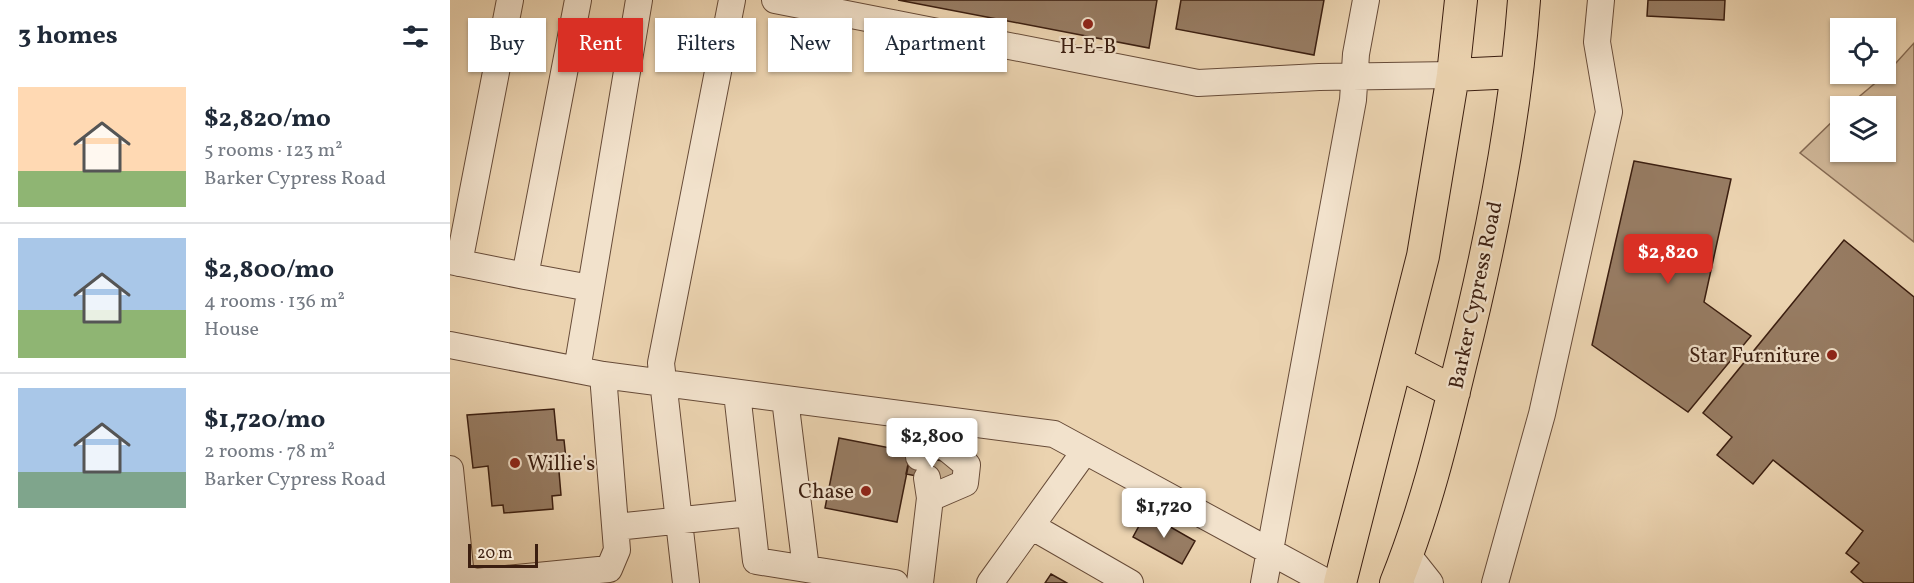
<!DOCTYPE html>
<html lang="en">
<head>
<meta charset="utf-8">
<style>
	body { margin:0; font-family:Vollkorn,serif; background:#f6f6f7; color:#1f2937; height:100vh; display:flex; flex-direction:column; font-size:22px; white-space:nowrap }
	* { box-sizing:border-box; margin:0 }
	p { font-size:20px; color:#747a83 }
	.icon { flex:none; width:33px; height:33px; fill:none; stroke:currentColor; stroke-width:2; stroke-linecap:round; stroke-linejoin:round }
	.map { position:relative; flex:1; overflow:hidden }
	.details { display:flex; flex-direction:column; background:#fff; width:450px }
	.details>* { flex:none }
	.hud { position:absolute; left:18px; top:18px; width:570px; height:54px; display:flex; gap:12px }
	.buttons { position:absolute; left:1380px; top:18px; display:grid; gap:12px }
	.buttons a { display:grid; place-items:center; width:66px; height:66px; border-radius:0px; background:#fff; box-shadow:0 2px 4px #0004; font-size:30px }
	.scale { position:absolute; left:18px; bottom:15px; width:70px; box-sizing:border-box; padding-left:6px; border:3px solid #3b1e10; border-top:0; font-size:16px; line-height:21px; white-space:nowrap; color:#3b1e10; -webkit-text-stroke:4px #f2e2cc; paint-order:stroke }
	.price { position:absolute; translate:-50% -51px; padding:0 14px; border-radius:6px; background:#fff; color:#222; font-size:20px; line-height:39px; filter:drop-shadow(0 2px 3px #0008) }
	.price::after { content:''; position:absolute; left:50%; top:36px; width:18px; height:14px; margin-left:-9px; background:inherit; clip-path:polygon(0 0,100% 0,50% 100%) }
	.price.active { background:#d93025; color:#fff }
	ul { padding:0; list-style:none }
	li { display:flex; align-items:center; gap:18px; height:150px; padding:0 18px }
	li+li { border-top:2px solid #e0e1e3 }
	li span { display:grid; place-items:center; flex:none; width:168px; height:120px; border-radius:0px; color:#555 }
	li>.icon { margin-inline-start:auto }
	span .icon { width:72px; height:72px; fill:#fffc; stroke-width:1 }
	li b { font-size:26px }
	h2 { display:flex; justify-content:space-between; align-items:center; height:72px; padding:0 18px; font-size:26px }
	.chip { padding:0 21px; border-radius:0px; background:#fff; box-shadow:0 2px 4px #0004; font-size:21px; line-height:54px }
	.chip.active { background:#d93025; color:#fff }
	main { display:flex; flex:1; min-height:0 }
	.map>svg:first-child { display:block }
</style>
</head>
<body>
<main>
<section class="details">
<h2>3 homes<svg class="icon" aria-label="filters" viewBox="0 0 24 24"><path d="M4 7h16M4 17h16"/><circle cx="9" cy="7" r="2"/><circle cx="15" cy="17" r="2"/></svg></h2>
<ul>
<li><span style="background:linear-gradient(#ffd9b3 70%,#8fb573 0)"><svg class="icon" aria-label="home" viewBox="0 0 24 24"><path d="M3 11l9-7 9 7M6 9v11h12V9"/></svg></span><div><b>$2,820/mo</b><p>5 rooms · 123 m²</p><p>Barker Cypress Road</p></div></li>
<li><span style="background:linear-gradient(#a9c7e8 60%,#8fb573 0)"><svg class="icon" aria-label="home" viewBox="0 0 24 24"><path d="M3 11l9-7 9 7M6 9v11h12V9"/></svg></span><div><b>$2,800/mo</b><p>4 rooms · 136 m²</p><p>House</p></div></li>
<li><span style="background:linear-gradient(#a9c7e8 70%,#7fa58c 0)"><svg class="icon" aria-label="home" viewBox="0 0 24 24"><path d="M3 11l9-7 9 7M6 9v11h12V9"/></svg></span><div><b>$1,720/mo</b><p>2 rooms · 78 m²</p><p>Barker Cypress Road</p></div></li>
</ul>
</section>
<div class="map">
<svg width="1464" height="583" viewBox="0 0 1464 583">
	<rect width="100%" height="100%" fill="#ebd3b0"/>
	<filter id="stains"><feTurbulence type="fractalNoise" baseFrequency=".00333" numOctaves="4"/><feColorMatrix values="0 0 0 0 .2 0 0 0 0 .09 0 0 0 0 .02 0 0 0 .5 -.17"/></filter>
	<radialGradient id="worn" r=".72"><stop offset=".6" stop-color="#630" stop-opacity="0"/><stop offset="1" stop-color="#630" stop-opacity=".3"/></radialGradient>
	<!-- green -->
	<path fill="#cdb495" stroke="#846952" stroke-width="1.5" d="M1464 43V242L1350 153 1390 114V152H1436V106H1398L1436 74Z"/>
	<!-- building -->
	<path fill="#977c63" stroke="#3b1e10" stroke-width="1.5" d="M448 0H707L699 48Z
		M731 0H874L864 55 726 29Z
		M1198 0H1275L1274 20 1197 16Z
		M1184 161 1281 179 1254 302 1301 336 1238 412 1142 345Z
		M1394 240 1464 297V583H1414L1401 572 1409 563 1396 553 1413 531 1323 460 1303 484 1267 455 1282 437 1253 413Z
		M104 409 107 440H114L116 459 108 460 111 495 102 496 103 509 54 513 53 505 42 506 38 466 23 468 17 415Z
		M389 438 461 452 447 522 375 508Z
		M460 455 507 464 503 483 456 474Z
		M696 513 745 541 732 564 683 537Z
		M601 574 617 583H595Z"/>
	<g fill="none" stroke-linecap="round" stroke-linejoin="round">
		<!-- minor-tunnel -->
		<path stroke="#c8af90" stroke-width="26" stroke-dasharray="26 13" stroke-linecap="butt" d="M489 480 493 462"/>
		<defs>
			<path id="minor" d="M128 0 75 276 140 288
				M325 0 748 83 869 77 1003 75
				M0 261 75 276
				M9 263 60 0
				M0 345 153 375 604 434 878 583
				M127 370 189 0
				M287 393 306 561 445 583
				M335 399 356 569
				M469 457 489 442 493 426
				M0 469 11 577 25 582 159 569 167 550 153 375
				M480 498 515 483 517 465 489 442
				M581 526 680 583
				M166 527 300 513
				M957 554 980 583
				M236 583 211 363 282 0
				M470 583 480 498 477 478
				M540 583 635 451
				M814 583 903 100 906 54 916 0
				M1045 583 1092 414 1159 112 1147 42 1151 0"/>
			<path id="major" d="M1003 75 1066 72
				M948 363 1004 392
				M890 583 973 256 1003 75 1011 0
				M946 583C975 511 992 441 1010 366 1040 247 1065 123 1074 0"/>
		</defs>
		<!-- minor casing -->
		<use href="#minor" stroke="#674b38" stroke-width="28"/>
		<!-- major casing -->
		<use href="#major" stroke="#3b1e10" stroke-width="34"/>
		<!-- minor -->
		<use href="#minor" stroke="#f2e2cc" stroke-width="26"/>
		<!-- major -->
		<use href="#major" stroke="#ebd3b0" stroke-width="32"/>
	</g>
	<!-- markers -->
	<g fill="#8f2418" stroke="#f2e2cc" stroke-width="2">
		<circle cx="638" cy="24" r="6"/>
		<circle cx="1382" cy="355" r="6"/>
		<circle cx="65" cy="463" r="6"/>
		<circle cx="416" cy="491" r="6"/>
	</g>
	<g text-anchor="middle" stroke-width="4.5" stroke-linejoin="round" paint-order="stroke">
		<!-- poi labels -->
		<g font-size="21" fill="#3b1e10" stroke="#f2e2cc" text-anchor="end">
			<text x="638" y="53" text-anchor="middle">H-E-B</text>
			<text x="1370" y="362">Star Furniture</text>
			<text x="77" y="470" text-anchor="start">Willie's</text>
			<text x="404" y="498">Chase</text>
		</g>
		<!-- street labels -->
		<g font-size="21" fill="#3b1e10" stroke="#f2e2cc">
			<text transform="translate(1025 295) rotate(-78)" y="7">Barker Cypress Road</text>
		</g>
	</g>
	<rect width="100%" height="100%" filter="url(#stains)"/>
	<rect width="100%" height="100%" fill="url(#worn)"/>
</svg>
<div class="buttons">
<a><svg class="icon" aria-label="locate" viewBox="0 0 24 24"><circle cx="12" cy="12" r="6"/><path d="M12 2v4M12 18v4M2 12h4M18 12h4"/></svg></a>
<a><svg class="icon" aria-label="layers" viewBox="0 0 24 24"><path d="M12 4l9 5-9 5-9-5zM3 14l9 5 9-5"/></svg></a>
</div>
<div class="scale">20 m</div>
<b class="price active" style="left:1218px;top:285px">$2,820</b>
<b class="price" style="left:482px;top:469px">$2,800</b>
<b class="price" style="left:714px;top:539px">$1,720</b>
<div class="hud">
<a class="chip">Buy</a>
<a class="chip active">Rent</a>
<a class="chip">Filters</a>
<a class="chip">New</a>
<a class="chip">Apartment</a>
</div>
</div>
</main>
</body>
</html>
